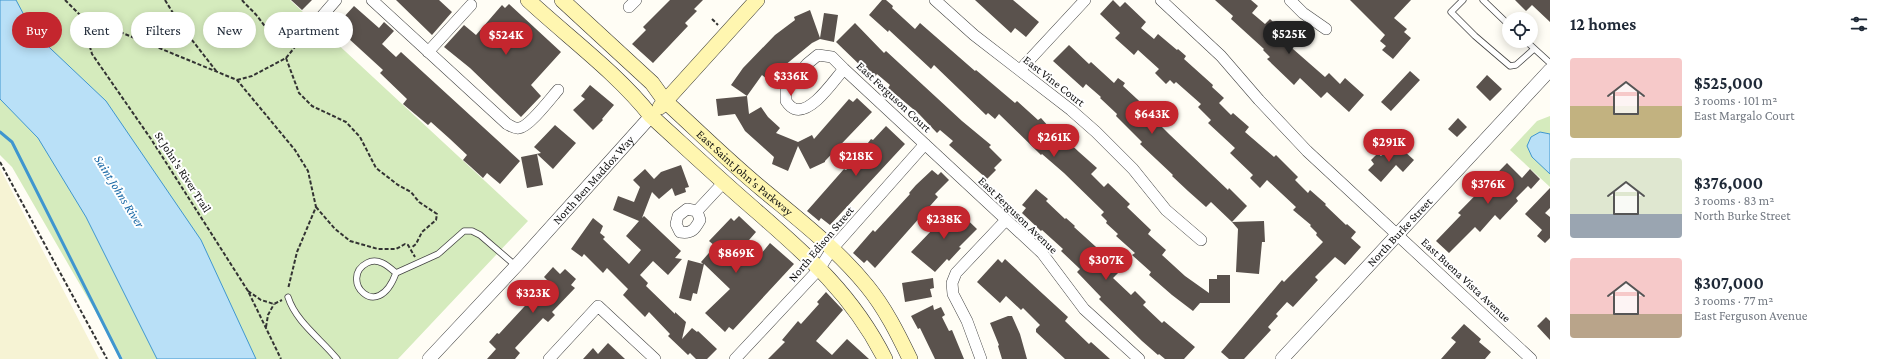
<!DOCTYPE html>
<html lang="en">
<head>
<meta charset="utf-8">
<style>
	body { margin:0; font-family:"Crimson Pro",serif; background:#f6f6f7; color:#1f2937; height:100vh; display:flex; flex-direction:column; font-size:15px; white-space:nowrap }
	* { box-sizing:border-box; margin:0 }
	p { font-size:13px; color:#747a83 }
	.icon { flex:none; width:22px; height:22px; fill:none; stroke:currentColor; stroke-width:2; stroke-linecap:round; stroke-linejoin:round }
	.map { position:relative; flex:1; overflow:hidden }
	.panel { display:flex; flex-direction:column; background:#fff; width:340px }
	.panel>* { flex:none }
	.guide { position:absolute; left:12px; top:12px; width:380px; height:36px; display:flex; gap:8px }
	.tools { position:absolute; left:1502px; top:12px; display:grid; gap:8px }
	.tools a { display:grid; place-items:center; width:36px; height:36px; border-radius:50%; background:#fff; box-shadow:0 2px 10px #0003; font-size:20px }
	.price { position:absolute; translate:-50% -34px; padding:0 9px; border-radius:14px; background:#c4262e; color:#fff; font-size:13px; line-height:26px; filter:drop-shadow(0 1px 2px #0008) }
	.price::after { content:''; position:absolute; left:50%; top:24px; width:12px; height:9px; margin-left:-6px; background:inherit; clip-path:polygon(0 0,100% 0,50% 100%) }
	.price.on { background:#222; color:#fff }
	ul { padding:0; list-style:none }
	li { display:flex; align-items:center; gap:12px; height:100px; padding:0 20px }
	li span { display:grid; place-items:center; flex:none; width:112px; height:80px; border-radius:4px; color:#555 }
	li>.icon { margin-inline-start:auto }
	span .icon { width:48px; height:48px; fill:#fffc; stroke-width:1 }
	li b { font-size:17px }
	h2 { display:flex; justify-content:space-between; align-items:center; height:48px; padding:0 20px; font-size:17px }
	.tag { padding:0 14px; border-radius:18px; background:#fff; box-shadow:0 2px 10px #0003; font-size:14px; line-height:36px }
	.tag.on { background:#c4262e; color:#fff }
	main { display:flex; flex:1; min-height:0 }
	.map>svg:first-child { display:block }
</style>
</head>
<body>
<main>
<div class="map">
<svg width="1550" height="359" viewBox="0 0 1550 359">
	<rect width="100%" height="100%" fill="#fffdf5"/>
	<!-- farmland -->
	<path fill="#f6f3d4" d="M0 169 1 170 99 359H0Z"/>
	<!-- green -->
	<path fill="#d5ebbd" d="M0 0H290L528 221 398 359H123L12 167 0 155Z
		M1550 116V187L1510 150 1537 121Z"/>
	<!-- water -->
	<path fill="#b9e0f7" stroke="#3f96cf" d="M0 0H16L33 32 106 101 201 240 256 359H157L86 217 38 138 0 99Z
		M1540 132 1550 134V174L1532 157 1527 146 1531 137Z"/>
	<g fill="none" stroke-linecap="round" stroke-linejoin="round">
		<!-- stream -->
		<path stroke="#3f96cf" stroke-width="3" d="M0 132 12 142 121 359"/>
	</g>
	<!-- building -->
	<path fill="#5a524d" d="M291 0H312L302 10Z
		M396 0H439L452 12 432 35Z
		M670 0H703L694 9 697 11 685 23 688 26 653 63 632 44 646 30 643 27Z
		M882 0H886L893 6 892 8 915 29 920 23 975 71 976 70 1015 103 1017 101 1038 120 1041 118 1049 127 1045 131 1057 143 1063 137 1079 152 1097 168 1091 174 1104 187 1108 183 1130 204 1127 207 1151 230 1148 234 1166 250 1162 255 1185 276 1209 293V279H1217V275H1230V303H1200L1193 311 1172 295 1149 275 1151 272 1132 255 1135 253 1116 236 1118 234 1106 223 1107 221 1101 215 1104 212 1064 173 1042 154 1041 155 999 114 995 119 988 113 986 115 934 65 931 69 889 30 888 32 869 15Z
		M975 0H1013L1039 22 1026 37 1015 28 1011 33Z
		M1113 0 1120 7 1125 2 1146 22 1141 28 1154 39 1158 34 1177 50 1178 49 1186 56 1184 59 1213 85 1212 87 1224 98 1219 103 1231 115 1233 113 1249 127 1245 132 1274 157 1276 155 1298 177 1295 180 1308 193 1310 190 1326 204 1325 205 1346 225 1347 224 1356 232 1351 238 1361 247 1345 265 1335 257 1315 277 1318 280 1293 307 1287 302 1276 314 1278 316 1268 327 1271 330 1244 359H1229L1221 352 1282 280 1284 282 1323 242 1316 235 1317 233 1310 226 1311 225 1293 210 1296 207 1267 180 1260 188 1250 178 1253 175 1230 153 1235 148 1208 123 1211 120 1198 107 1201 104 1176 82 1174 84 1170 80 1166 84 1155 73 1159 69 1138 50 1134 55 1115 38 1120 33 1100 14Z
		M1215 0H1251L1258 6 1252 13 1265 24 1270 19 1290 38 1286 41 1293 49 1325 77 1329 73 1340 84 1345 78 1364 95 1349 112 1327 92 1321 98 1300 78 1294 85 1267 59 1270 57 1263 50 1264 49 1231 19 1233 16Z
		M1350 0H1411L1394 18 1407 29 1404 32 1411 38 1393 59 1382 50 1386 46 1380 41 1385 35Z
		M1515 0H1550V22L1532 5 1526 11Z
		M509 4 561 52 531 85 541 96 521 117 470 68 444 47 464 25 476 35 502 5 505 8Z
		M354 6 379 28 384 22 394 31 382 44 396 57 401 52 520 161 500 184 487 173 483 178 471 167 463 160 467 155 450 139 431 122 428 125 403 104 407 99 380 73 383 70 348 38 344 43 331 31Z
		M810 10 820 38 824 13 838 15 834 42 820 39 812 43 784 66 782 65 768 80 762 75 747 96 749 114 761 107 768 117 780 128 776 133 798 142 812 135 814 139 849 99 853 102 857 98 872 112 825 161V162L810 169 798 146 788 171 772 164 774 157 745 131 735 114 718 116 716 99 747 96 731 85 743 68 775 35 795 20 794 17Z
		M855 23 884 53 886 51 962 121 991 145 989 147 1002 160 994 168 996 170 987 179 949 145 953 141 940 130 937 133 919 114 888 88 890 85 877 74 875 77 864 66 863 68 836 42Z
		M1069 45 1089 64 1091 62 1114 83 1118 78 1125 83 1123 86 1150 111 1148 113 1169 134 1228 190 1229 188 1247 206 1232 222 1211 202 1206 207 1188 191 1172 176 1173 175 1140 144 1142 142 1116 116 1117 114 1100 98 1101 97 1086 84 1083 88 1053 61Z
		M1410 71 1420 80 1391 111 1381 102Z
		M1487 75 1502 89 1490 101 1476 87Z
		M590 85 614 105 602 119 603 120 593 130 573 110 585 99 581 96Z
		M1458 118 1467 127 1457 137 1448 129Z
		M555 125 576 143 553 169 537 154 543 185 527 188 521 157 541 153 534 147Z
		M886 126 905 144 830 225 821 218 819 221 807 211 844 169 846 170 862 153 861 152 871 139 873 140Z
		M1388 148 1392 152 1396 149 1401 153 1403 150 1414 160 1403 172 1396 165 1381 182 1368 170 1374 164 1371 160 1378 153 1381 156Z
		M1507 163 1522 178 1530 169 1540 179 1531 189 1528 186 1516 198 1518 201 1500 220 1495 215 1480 232 1475 227 1449 253 1436 241 1461 215 1458 213Z
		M681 165 689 187 685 188 686 192 675 196 672 188 659 199 652 192 642 218 644 216 681 251 675 258 682 259 668 275 653 261 640 275 648 283 646 286 675 314V312L686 322 682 339 692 328 697 332 698 331 717 349 707 359H696L690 353 688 355 668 336 670 334 649 312 645 317 623 295 628 289 607 268 603 273 584 254 582 257 571 249 593 218 603 226 600 233 605 237 603 239 629 264 641 250 626 236 639 221 613 210 618 196 634 202 640 187 633 180 645 169 654 179 661 172Z
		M932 170 938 175 941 172 949 180 935 194 938 197 875 268 867 260 864 263 853 253 873 230 875 232 910 194 909 193 916 185Z
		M1550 188V208L1545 213 1550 217V238L1545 243 1537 236 1542 230 1525 214Z
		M1036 189 1048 199 1046 201 1065 219 1066 218 1075 226 1074 227 1106 256 1104 257 1119 272 1113 278 1131 295 1135 291 1146 302 1143 305 1162 323 1164 321 1195 347 1184 359H1165L1159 354 1158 355 1142 341 1099 299 1101 297 1077 272 1080 269 1061 251 1063 249 1042 230 1041 231 1022 213 1026 208 1022 205Z
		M954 207 977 229 959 247 961 248 949 261 947 259 935 272 911 252Z
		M739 216 756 232 743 247 757 259 770 243 794 264 733 330 729 327 725 332 705 313 730 289 704 264 697 294 693 293 691 301 679 298 688 260 703 264 701 262 715 246 709 241 731 218 734 221Z
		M1264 221 1265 242H1262L1259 274 1236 272 1238 229 1232 222Z
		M998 259 1002 263 1005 259 1068 317 1065 321 1089 344 1091 342 1110 359H1065L1036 332V329L1040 325 1023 308 1021 310 1006 296 1000 303 977 282Z
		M553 267 560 274 565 269 576 279 571 285 575 288 552 312 555 315 548 322 543 318 515 348 520 353 515 359H487L496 349 489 342 497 333 499 334 548 281 544 277Z
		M933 278 934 288 930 289 932 297 905 302 902 283Z
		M826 292 843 310 816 341 832 355 847 339 869 359H768L785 342 782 340 798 321 801 324 819 304 817 302Z
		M933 305 934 310 941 307 945 315 942 317 949 331 952 330 964 359H935L920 328 918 329 911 316Z
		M1008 316H1012L1020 334 1027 359H1002L998 346 999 345 990 323Z
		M1546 317 1550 321V340L1537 326Z
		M1464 324 1481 339 1479 342 1491 352 1485 359H1441L1456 342 1451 338Z
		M608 343 625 359H583L593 348 598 354Z"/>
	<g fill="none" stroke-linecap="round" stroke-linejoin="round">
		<defs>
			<path id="service" d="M1463 0 1451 12 1475 36 1510 66 1516 65 1534 49
				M1483 0 1509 25
				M1526 41 1550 63
				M396 273C377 325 338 278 367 263 378 257 388 266 396 273L438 254 464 231H472L480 235 516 266
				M288 297C296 322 321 339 337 359"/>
			<path id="minor" d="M372 0 507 124C511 126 515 129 519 128 529 127 551 98 558 90
				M935 0 974 35 1071 110 1096 132 1133 169 1166 210 1201 240
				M1161 0 1221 56 1259 100 1307 151 1531 359
				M1290 0 1303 13 1326 29
				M629 7 636 0
				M316 23 336 0
				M428 52 471 5
				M844 69C834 80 812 114 795 109 792 108 788 104 786 101V90L807 64 818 55 832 57 844 69 1042 253 1084 309 1139 359
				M1020 70 1085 0
				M697 211 700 220C695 229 692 234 680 232L676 224 678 216 687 209 697 211 724 182
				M549 359 598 306 655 359
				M735 359 820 268 832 249 925 144
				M981 359 967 321 953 294 952 283 956 273 1006 220"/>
			<g id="tertiary">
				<path id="s1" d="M429 359 516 266 651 116"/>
				<path id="s2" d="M1282 359 1550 70"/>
			</g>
			<g id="secondary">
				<path d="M528 0C569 38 617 73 651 116 683 145 714 174 746 202 802 251 851 291 885 359"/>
				<path id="s3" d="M562 0 652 83 665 101C697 130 728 161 762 189 798 219 837 249 867 286 885 308 898 334 910 359"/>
				<path d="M660 107 757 0"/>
			</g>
		</defs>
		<!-- service casing -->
		<use href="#service" stroke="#444" stroke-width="7"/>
		<!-- minor casing -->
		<use href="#minor" stroke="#444" stroke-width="12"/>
		<!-- tertiary casing -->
		<use href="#tertiary" stroke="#444" stroke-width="14"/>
		<!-- secondary casing -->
		<use href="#secondary" stroke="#333" stroke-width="16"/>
		<!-- path -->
		<path stroke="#333" stroke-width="2" stroke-dasharray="4 2" stroke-linecap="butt" d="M65 0 81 16 92 54 151 139 248 291 281 359
			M165 0 181 26 217 72
			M242 0C247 6 253 11 258 17 272 36 274 41 300 39
			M81 16 237 80 295 150 308 171 316 207 297 252 288 289
			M712 19 718 25
			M286 58 299 93 312 106 346 122 360 137 376 168 398 185 411 192 419 202 437 214 436 220 422 232 416 244 411 248
			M237 80 252 76 286 58 308 31
			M0 162 107 359
			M316 207 335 229 350 241 378 249H396L405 244 408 245 415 257
			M248 291 261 300 274 304 282 300
			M266 327 268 315 274 304"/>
		<!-- service -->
		<use href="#service" stroke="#fff" stroke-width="5.5"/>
		<!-- minor -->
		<use href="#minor" stroke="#fff" stroke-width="11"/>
		<!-- tertiary -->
		<use href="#tertiary" stroke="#fff" stroke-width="13"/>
		<!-- secondary -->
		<use href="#secondary" stroke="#fff6b0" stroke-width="15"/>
	</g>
	<g text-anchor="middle" stroke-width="4" stroke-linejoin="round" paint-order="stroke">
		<!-- street labels -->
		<g font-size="12" fill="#111" stroke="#fff">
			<text transform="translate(1054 81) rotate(38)" y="4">East Vine Court</text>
			<text transform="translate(894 97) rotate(43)" y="4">East Ferguson Court</text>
			<text transform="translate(183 172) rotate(57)" y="4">St John's River Trail</text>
			<text dy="4" stroke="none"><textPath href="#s3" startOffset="252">East Saint John's Parkway</textPath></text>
			<text dy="4" stroke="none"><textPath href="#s1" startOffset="243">North Ben Maddox Way</textPath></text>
			<text transform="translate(1018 215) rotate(44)" y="4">East Ferguson Avenue</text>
			<text dy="4" stroke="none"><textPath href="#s2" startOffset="173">North Burke Street</textPath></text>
			<text transform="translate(821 244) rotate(-50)" y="4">North Edison Street</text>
			<text transform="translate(1466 280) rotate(43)" y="4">East Buena Vista Avenue</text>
		</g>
		<!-- water labels -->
		<g font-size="13" font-style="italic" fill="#1768a6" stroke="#fff">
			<text transform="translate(120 191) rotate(58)" y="5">Saint Johns River</text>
		</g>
	</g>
</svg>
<div class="tools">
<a><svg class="icon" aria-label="locate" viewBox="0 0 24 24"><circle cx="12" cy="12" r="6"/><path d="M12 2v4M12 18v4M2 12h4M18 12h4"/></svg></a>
</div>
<b class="price on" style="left:1289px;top:55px">$525K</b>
<b class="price" style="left:506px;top:56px">$524K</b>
<b class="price" style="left:791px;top:97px">$336K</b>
<b class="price" style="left:1152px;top:135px">$643K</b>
<b class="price" style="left:1054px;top:158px">$261K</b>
<b class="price" style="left:1389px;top:163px">$291K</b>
<b class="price" style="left:856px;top:177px">$218K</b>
<b class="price" style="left:1488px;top:205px">$376K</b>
<b class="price" style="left:944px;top:240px">$238K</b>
<b class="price" style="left:736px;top:274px">$869K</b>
<b class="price" style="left:1106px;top:281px">$307K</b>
<b class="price" style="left:533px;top:314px">$323K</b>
<div class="guide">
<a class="tag on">Buy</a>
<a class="tag">Rent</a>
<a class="tag">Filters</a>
<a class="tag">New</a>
<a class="tag">Apartment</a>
</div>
</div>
<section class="panel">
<h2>12 homes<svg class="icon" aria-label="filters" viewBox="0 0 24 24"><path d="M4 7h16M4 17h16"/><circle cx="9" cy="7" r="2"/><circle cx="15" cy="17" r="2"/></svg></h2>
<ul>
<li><span style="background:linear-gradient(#f6c9c9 60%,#c2b280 0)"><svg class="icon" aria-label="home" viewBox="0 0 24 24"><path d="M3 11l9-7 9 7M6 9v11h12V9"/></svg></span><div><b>$525,000</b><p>3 rooms · 101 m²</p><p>East Margalo Court</p></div></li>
<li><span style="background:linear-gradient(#dfe7d0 70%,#9aa5b1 0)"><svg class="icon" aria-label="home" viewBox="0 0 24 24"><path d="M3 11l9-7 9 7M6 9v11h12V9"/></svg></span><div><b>$376,000</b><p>3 rooms · 83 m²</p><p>North Burke Street</p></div></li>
<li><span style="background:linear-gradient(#f6c9c9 70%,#b9a48a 0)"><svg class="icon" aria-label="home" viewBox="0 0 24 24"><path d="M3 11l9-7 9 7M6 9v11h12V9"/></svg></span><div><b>$307,000</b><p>3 rooms · 77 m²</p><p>East Ferguson Avenue</p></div></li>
</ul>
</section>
</main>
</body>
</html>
